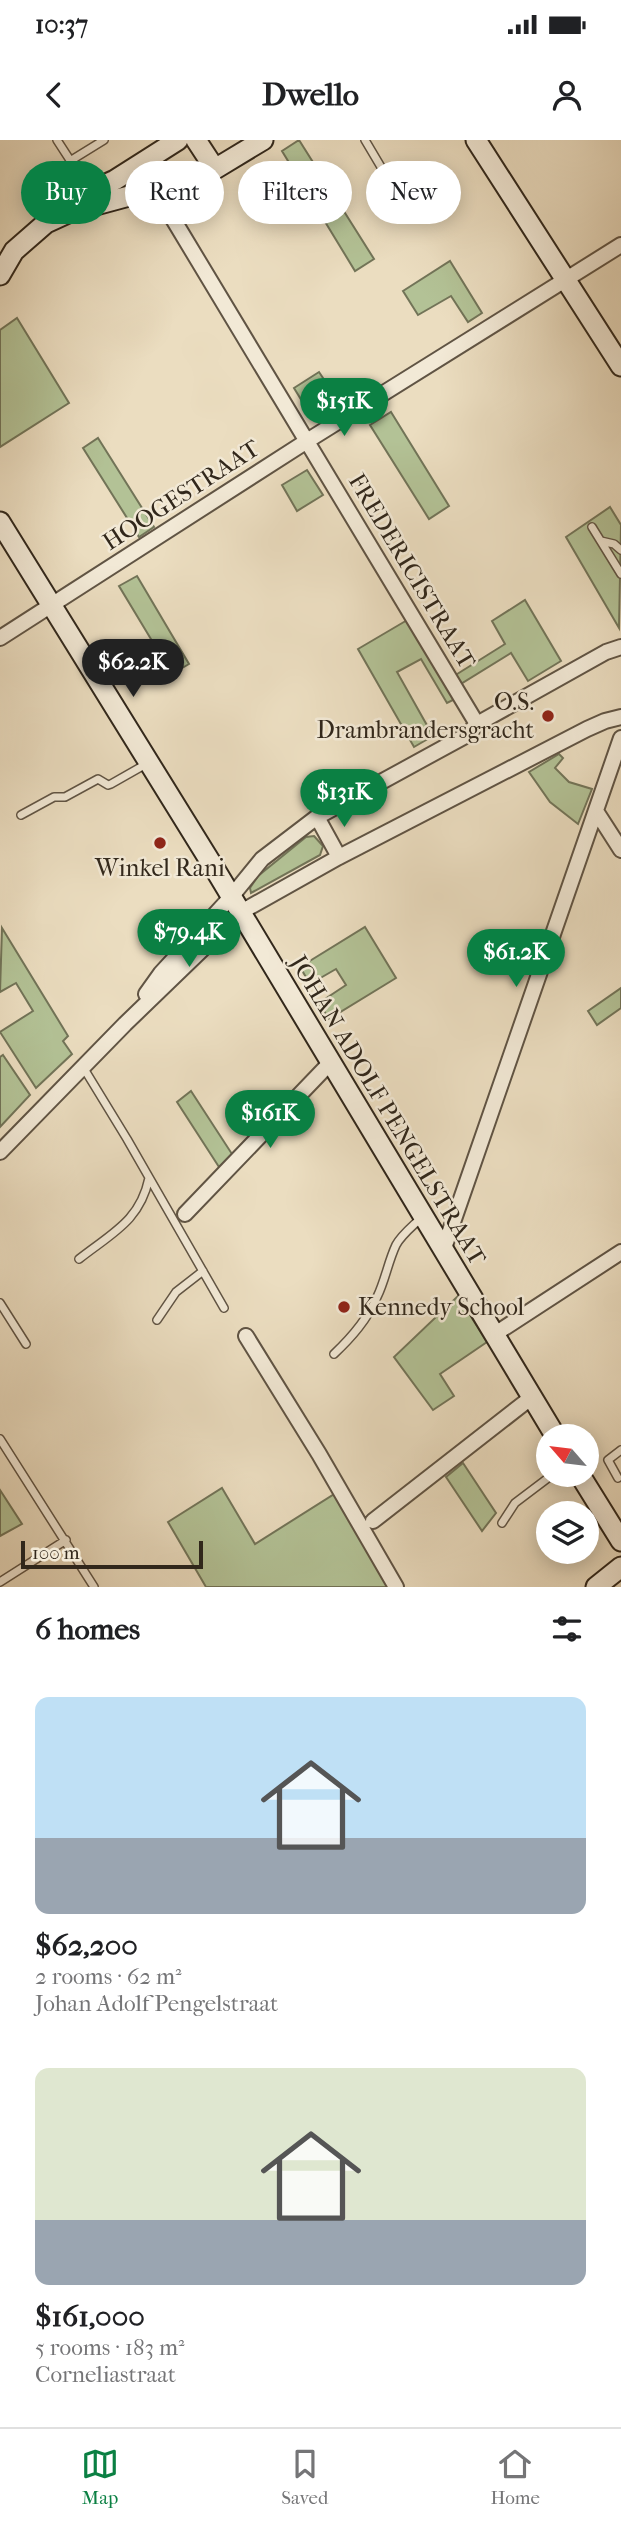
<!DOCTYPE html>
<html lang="en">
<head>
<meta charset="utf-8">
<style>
	body { margin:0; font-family:"IM FELL French Canon",serif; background:#f6f6f6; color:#202124; height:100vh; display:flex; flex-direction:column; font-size:26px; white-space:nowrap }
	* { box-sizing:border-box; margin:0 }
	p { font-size:23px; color:#757577 }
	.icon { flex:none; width:38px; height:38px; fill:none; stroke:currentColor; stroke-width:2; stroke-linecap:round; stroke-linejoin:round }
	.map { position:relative; height:1447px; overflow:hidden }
	.details { display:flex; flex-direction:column; background:#fff; flex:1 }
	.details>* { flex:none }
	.banner { position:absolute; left:21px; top:21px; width:579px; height:63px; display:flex; gap:14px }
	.needle { width:46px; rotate:298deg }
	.fabs { position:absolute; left:536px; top:1284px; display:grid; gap:14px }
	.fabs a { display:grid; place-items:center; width:63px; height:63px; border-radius:50%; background:#fff; box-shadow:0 4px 18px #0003; font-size:35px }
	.scale { position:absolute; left:21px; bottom:18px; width:182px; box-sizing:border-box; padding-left:7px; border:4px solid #31271b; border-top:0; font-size:19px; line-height:24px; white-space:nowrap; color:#31271b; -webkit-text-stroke:5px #f2e9d6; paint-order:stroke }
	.price { position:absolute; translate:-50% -60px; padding:0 16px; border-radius:24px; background:#0b8043; color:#fff; font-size:23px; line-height:46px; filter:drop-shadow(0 2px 4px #0008) }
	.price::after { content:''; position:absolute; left:50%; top:42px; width:21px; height:16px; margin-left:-10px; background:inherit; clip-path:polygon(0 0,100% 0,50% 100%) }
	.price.active { background:#222; color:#fff }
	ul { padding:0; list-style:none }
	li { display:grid; align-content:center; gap:14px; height:371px; padding:0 35px }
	li span { display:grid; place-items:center; height:217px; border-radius:14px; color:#555 }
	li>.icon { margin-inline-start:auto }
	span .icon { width:126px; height:126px; fill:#fffc; stroke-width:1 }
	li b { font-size:30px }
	h2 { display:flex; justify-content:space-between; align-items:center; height:84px; padding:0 35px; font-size:30px }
	.pill { padding:0 24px; border-radius:32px; background:#fff; box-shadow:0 4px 18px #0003; font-size:24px; line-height:63px }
	.pill.active { background:#0b8043; color:#fff }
	.status { display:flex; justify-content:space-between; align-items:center; height:49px; padding:0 35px; background:#fff; direction:ltr }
	.status svg { height:19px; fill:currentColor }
	header { display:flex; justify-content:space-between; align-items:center; height:91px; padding:0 35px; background:#fff; font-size:32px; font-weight:700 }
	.tab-bar { display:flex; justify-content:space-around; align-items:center; height:98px; border-top:2px solid #e0e0e0; background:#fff; font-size:19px; color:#757577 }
	.tab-bar a { display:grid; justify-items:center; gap:4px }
	.tab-bar .active { color:#0b8043 }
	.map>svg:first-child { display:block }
</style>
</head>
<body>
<div class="status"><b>10:37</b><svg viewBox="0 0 49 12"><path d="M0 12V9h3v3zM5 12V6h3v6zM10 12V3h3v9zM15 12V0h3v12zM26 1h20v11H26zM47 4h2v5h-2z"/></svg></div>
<header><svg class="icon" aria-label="back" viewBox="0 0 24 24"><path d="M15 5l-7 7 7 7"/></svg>Dwello<svg class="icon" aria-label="person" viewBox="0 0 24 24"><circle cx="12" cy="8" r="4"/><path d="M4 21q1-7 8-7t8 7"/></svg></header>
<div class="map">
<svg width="621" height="1447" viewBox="0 0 621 1447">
	<rect width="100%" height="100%" fill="#ebddc0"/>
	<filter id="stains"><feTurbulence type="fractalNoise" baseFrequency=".00286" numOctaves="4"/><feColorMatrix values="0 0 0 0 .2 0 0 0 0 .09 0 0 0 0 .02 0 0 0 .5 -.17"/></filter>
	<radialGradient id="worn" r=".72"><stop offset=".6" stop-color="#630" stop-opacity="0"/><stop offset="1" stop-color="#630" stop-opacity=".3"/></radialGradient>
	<!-- green -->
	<path fill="#b3c296" stroke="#727458" stroke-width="2" d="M299 0 374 119 355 131 282 11Z
		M450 121 482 173 468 182 451 156 418 175 403 151Z
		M17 178 69 263 0 307V190Z
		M319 232 339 262 313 279 294 248Z
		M391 272 449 366 429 379 370 285Z
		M98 298 154 387 139 397 83 308Z
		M307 330 323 355 297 371 282 345Z
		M610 367 621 385 619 488 566 397Z
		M137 436 189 524 172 534 119 446Z
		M525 460 561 521 528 541 511 513 459 545 454 536 505 504 492 481Z
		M409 479 457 558 447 563 421 519 397 532 433 596 414 607 358 509Z
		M559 614 563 618 555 628 569 642 592 649 578 684 550 662 529 632Z
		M314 696 323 706 320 715 251 753 250 748 258 736 306 697Z
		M365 787 396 838 329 879 319 863 346 845 336 829 310 844 300 827Z
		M2 788 68 896 63 901 72 914 36 948 0 892 33 871 16 843 0 852Z
		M621 848V868L597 885 588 871Z
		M3 915 30 955 0 987V917Z
		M191 951 232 1014 219 1027 177 962Z
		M458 1156 487 1202 440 1234 454 1256 433 1270 394 1217Z
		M463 1323 496 1373 482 1391 446 1337Z
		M222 1348 255 1404 336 1353 390 1447H206L168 1382Z
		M0 1350 22 1384 0 1396Z"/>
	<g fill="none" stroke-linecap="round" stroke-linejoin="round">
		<defs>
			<path id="lane" d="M57 0 90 51
				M365 0 397 54
				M70 21 104 0
				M592 387 621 434
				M601 401 614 404 621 410
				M21 675 54 657H65L98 639 108 645 111 644 148 623
				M83 927 127 999 224 1168
				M79 1119C112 1093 140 1081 149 1038
				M0 1163 26 1204
				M157 1180 176 1152 203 1131
				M334 1214C352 1197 367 1180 377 1157 385 1141 388 1122 396 1105 402 1094 413 1086 422 1077
				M0 1299 94 1447
				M618 1338 608 1320 621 1310
				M502 1383 515 1363 552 1335
				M0 1442 66 1400"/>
			<path id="street" d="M155 49 477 584
				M0 498 307 301 621 105
				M596 671 621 710
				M317 677 339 717
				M146 854 161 833 231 757 262 719 317 677 467 595 477 584 606 512 621 507
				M0 1012 125 884 241 772 339 717 587 589 605 581 621 577
				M185 1074 330 923
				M443 1111 621 598
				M495 1194 621 1112
				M246 1196 319 1314 396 1447
				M373 1381 532 1257"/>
			<path id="secondary" d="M196 0 215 29
				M476 0 621 226
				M61 65 115 40 178 0
				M0 135 14 111 46 83 70 72 155 49 215 29 263 0
				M0 382 213 726 556 1297
				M580 1335 621 1401
				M596 1447 621 1427"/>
		</defs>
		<!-- lane casing -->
		<use href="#lane" stroke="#605444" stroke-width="10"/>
		<!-- street casing -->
		<use href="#street" stroke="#605444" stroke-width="18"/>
		<!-- secondary casing -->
		<use href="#secondary" stroke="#31271b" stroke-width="23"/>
		<!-- lane -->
		<use href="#lane" stroke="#f2e9d6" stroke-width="7"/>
		<!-- street -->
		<use href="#street" stroke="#f2e9d6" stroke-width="14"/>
		<!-- secondary -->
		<use href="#secondary" stroke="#f2e9d6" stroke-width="19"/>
	</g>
	<!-- markers -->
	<g fill="#8f2418" stroke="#f2e9d6" stroke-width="2.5">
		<circle cx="548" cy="576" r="7"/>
		<circle cx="160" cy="703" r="7"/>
		<circle cx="344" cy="1167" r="7"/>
	</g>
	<g text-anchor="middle" stroke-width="5" stroke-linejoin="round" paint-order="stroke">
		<!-- street labels -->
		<g font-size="24" fill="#31271b" stroke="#f2e9d6">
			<text transform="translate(181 355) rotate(-33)" y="8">HOOGESTRAAT</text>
			<text transform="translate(412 431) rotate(59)" y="8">FREDERICISTRAAT</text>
			<text transform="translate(388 970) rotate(59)" y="8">JOHAN ADOLF PENGELSTRAAT</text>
		</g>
		<!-- poi labels -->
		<g font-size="24" fill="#31271b" stroke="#f2e9d6" text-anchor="end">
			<text x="534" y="570">O.S.<tspan x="534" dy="28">Drambrandersgracht</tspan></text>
			<text x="160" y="736" text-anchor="middle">Winkel Rani</text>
			<text x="358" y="1175" text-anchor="start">Kennedy School</text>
		</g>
	</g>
	<rect width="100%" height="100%" filter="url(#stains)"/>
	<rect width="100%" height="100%" fill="url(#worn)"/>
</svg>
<div class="fabs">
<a><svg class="needle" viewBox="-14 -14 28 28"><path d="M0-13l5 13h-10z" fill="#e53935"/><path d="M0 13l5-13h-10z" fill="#757577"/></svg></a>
<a><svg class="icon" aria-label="layers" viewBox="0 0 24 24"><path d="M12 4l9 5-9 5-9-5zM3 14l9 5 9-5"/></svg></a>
</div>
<div class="scale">100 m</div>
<b class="price" style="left:344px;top:298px">$151K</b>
<b class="price active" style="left:133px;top:559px">$62.2K</b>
<b class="price" style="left:344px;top:689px">$131K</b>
<b class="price" style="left:189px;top:829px">$79.4K</b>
<b class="price" style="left:516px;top:849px">$61.2K</b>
<b class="price" style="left:270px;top:1010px">$161K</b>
<div class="banner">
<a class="pill active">Buy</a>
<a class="pill">Rent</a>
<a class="pill">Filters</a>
<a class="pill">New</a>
</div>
</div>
<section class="details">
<h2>6 homes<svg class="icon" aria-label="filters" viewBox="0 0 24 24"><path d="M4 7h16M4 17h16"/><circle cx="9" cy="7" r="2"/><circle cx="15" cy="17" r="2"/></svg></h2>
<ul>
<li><span style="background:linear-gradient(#bfe0f5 65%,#9aa5b1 0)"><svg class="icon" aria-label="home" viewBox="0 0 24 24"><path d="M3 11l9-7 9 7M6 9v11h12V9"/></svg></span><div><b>$62,200</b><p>2 rooms · 62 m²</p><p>Johan Adolf Pengelstraat</p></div></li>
<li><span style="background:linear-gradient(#dfe7d0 70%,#9aa5b1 0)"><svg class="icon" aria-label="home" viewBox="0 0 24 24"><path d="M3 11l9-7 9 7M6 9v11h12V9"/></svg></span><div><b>$161,000</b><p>5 rooms · 183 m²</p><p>Corneliastraat</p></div></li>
</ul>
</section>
<nav class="tab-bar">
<a class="active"><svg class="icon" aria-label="map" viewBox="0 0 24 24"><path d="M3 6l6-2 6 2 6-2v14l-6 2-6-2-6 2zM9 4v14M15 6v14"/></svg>Map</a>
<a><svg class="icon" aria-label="saved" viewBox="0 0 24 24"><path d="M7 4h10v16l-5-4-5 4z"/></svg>Saved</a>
<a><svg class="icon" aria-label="home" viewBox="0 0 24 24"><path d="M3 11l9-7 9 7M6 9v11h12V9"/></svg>Home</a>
</nav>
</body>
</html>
